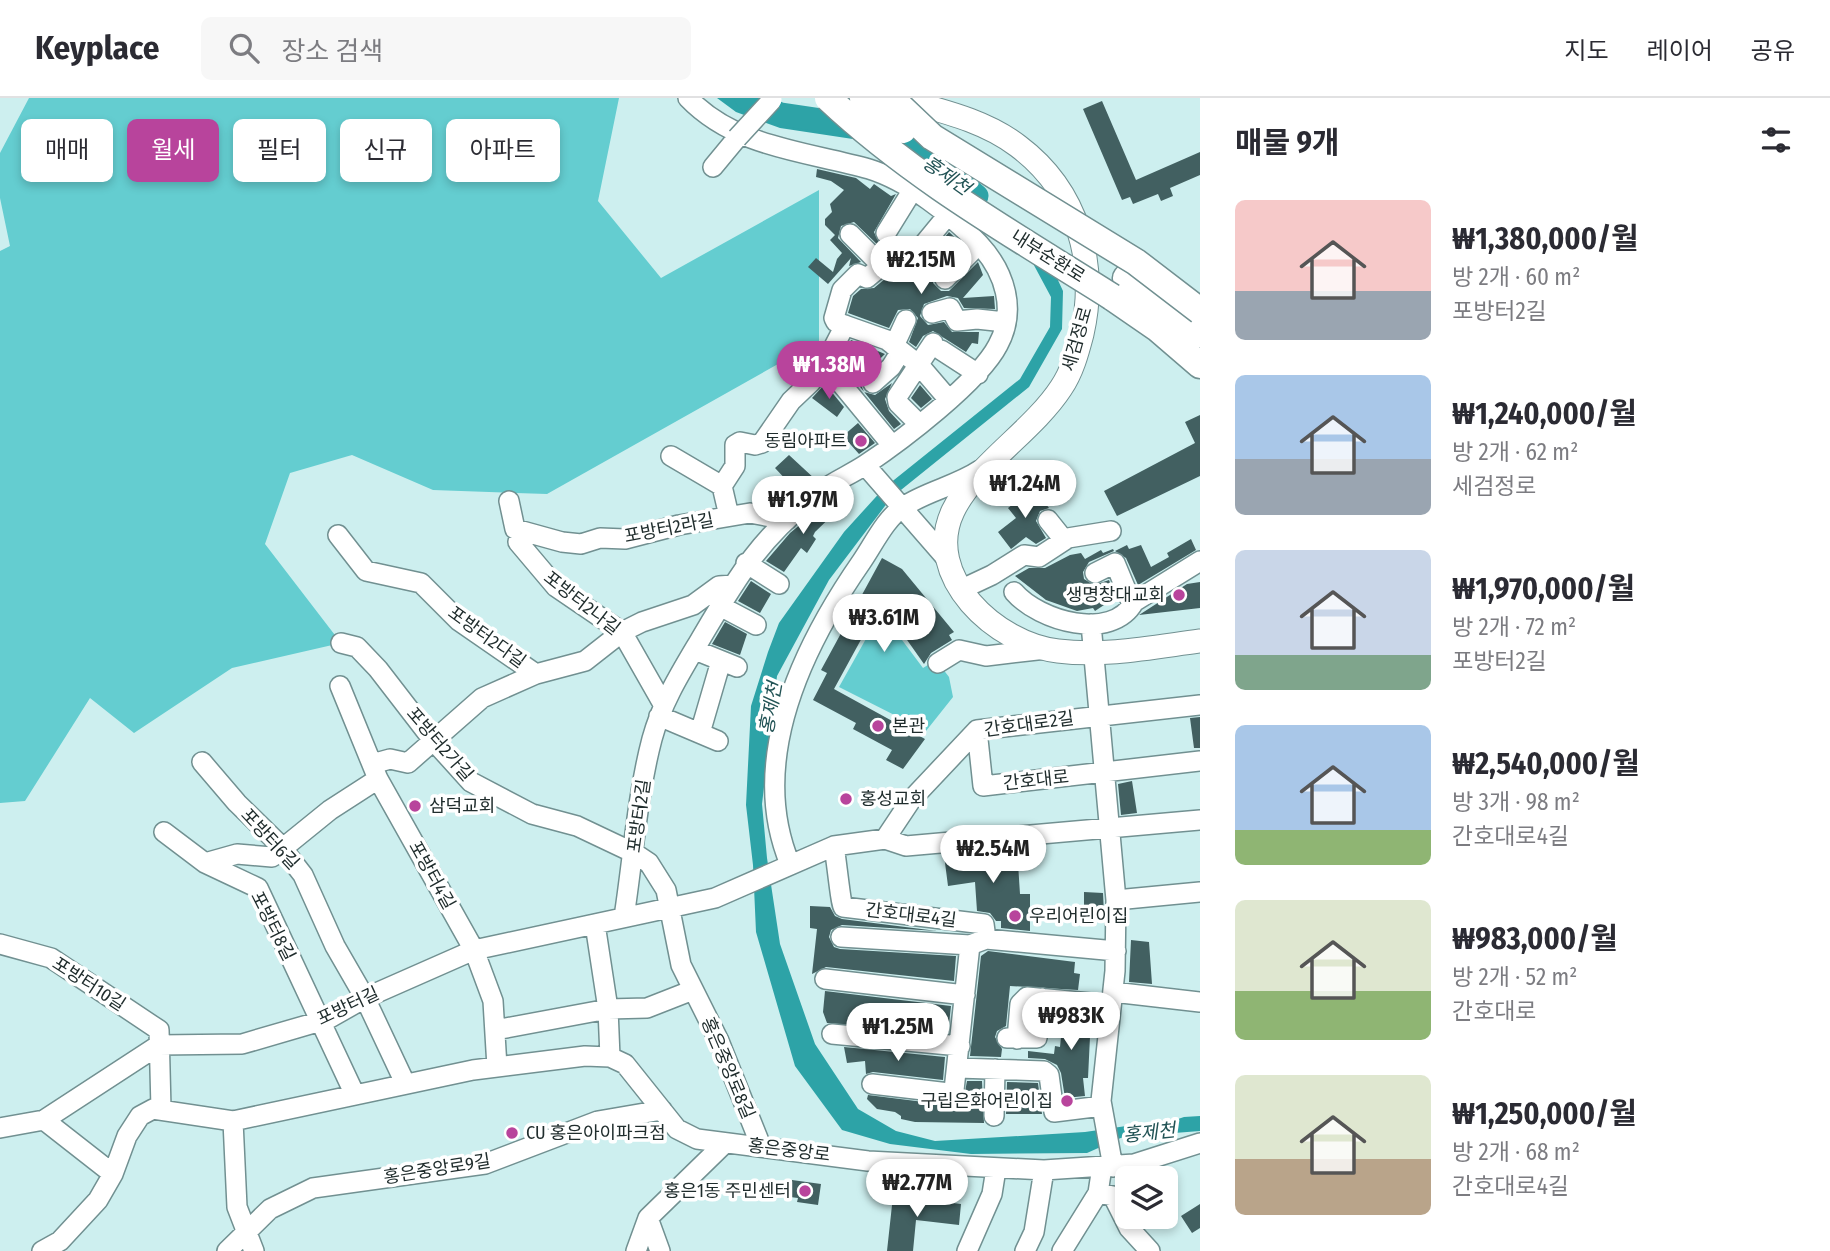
<!DOCTYPE html>
<html lang="ko">
<head>
<meta charset="utf-8">
<style>
	body { margin:0; font-family:"Fira Sans Condensed","Noto Sans KR",sans-serif; background:#f7f7f7; color:#2b2b33; height:100vh; display:flex; flex-direction:column; font-size:26px; white-space:nowrap }
	* { box-sizing:border-box; margin:0 }
	p { font-size:23px; color:#7c7c81 }
	.icon { flex:none; width:38px; height:38px; fill:none; stroke:currentColor; stroke-width:2; stroke-linecap:round; stroke-linejoin:round }
	.map { position:relative; flex:1; overflow:hidden }
	.side { display:flex; flex-direction:column; background:#fff; width:630px }
	.side>* { flex:none }
	.top-card { position:absolute; left:21px; top:21px; width:665px; height:63px; display:flex; gap:14px }
	.controls { position:absolute; left:1115px; top:1068px; display:grid; gap:14px }
	.controls a { display:grid; place-items:center; width:63px; height:63px; border-radius:10px; background:#fff; box-shadow:0 4px 10px #0003; font-size:35px }
	.price { position:absolute; translate:-50% -60px; padding:0 16px; border-radius:24px; background:#fff; color:#222; font-size:23px; line-height:46px; filter:drop-shadow(0 2px 4px #0008) }
	.price::after { content:''; position:absolute; left:50%; top:42px; width:21px; height:16px; margin-left:-10px; background:inherit; clip-path:polygon(0 0,100% 0,50% 100%) }
	.price.on { background:#b8449c; color:#fff }
	ul { padding:0; list-style:none }
	li { display:flex; align-items:center; gap:21px; height:175px; padding:0 35px }
	li span { display:grid; place-items:center; flex:none; width:196px; height:140px; border-radius:10px; color:#555 }
	li>.icon { margin-inline-start:auto }
	span .icon { width:84px; height:84px; fill:#fffc; stroke-width:1 }
	li b { font-size:30px }
	h2 { display:flex; justify-content:space-between; align-items:center; height:84px; padding:0 35px; font-size:30px }
	.chip { padding:0 24px; border-radius:10px; background:#fff; box-shadow:0 4px 10px #0003; font-size:24px; line-height:63px }
	.chip.on { background:#b8449c; color:#fff }
	header { display:flex; align-items:center; gap:42px; box-sizing:border-box; height:98px; padding:0 35px; background:#fff; border-bottom:2px solid #e1e1e2 }
	header strong { font-size:33px }
	nav { display:flex; gap:38px; margin-inline-start:auto; font-size:24px }
	.search { width:490px; height:63px; background:#f7f7f7; display:flex; align-items:center; gap:18px; box-sizing:border-box; padding:0 24px; border-radius:10px; color:#7c7c81; font-size:26px }
	main { display:flex; flex:1; min-height:0 }
	.map>svg:first-child { display:block }
</style>
</head>
<body>
<header>
<strong>Keyplace</strong>
<div class="search"><svg class="icon" aria-label="search" viewBox="0 0 24 24"><circle cx="10" cy="10" r="6"/><path d="M15 15l6 6"/></svg>장소 검색</div>
<nav><a>지도</a><a>레이어</a><a>공유</a></nav>
</header>
<main>
<div class="map">
<svg width="1200" height="1153" viewBox="0 0 1200 1153">
	<rect width="100%" height="100%" fill="#cdefef"/>
	<!-- green -->
	<path fill="#64cdd0" d="M29 0H619L598 103 661 180 819 92V243L547 396 433 392 352 357 290 375 265 446 341 545 232 570 134 635 90 600 25 703 0 705V153L10 148 0 100V55Z
		M881 514 923 570 936 562 949 579 953 599 926 633 839 589Z"/>
	<!-- water -->
	<path fill="#2da3a7" d="M717 0H754L780 16 874 30 956 80 1044 152 1063 193 1062 231 1029 289 891 400 829 482 777 578 762 706 767 760 780 846 815 946 858 1011 896 1033 935 1043 1085 1034 1147 1025 1163 1026 1184 1019 1200 1018V1033L1123 1039 1087 1055 971 1056 890 1046 842 1032 795 968 756 834 753 767 746 707 751 608 768 554 779 525 844 434 884 390 1020 281 1050 229 1051 199 1029 158 866 43 780 30 736 14Z"/>
	<g fill="none" stroke-linecap="round" stroke-linejoin="round">
		<!-- river -->
		<path stroke="#2da3a7" stroke-width="23" d="M746 0 780 16 861 28
			M892 41 956 80 977 98"/>
	</g>
	<!-- building -->
	<path fill="#426061" d="M1102 3 1136 82 1200 54V77L1170 90 1173 98 1161 103 1158 96 1133 106 1130 99 1122 102 1083 11Z
		M817 71 856 80 870 91 874 86 891 98 896 96 874 134 879 145 888 147 882 151 854 124 841 128 838 140 861 164 849 168 851 160 828 186 808 169 816 160 833 174 837 161 842 155 830 142 835 137 825 127V121L832 114 830 106 844 92 831 83 816 79Z
		M949 134 962 146 936 172 933 185 941 193H949L978 164 983 177 963 200 994 198 995 211 964 210 958 200 947 198 924 206 920 218 928 227 944 224 952 234H979L978 246 972 245 966 254 933 233 923 238 916 249 909 244 918 220 910 211 898 212 889 230 848 215 853 198 861 191 874 190 902 167 928 160Z
		M851 242 885 256 864 276 861 287 864 294 875 297 892 285 885 301 889 313 901 326 894 331 840 264Z
		M825 286 844 309 837 319 812 300Z
		M920 287 932 301 921 310 911 300Z
		M1200 317V378L1117 418 1104 393 1195 345 1185 324Z
		M858 325 875 345 859 356 843 338Z
		M789 357 816 382 783 409 770 406 769 403 785 395 782 391 789 385 775 370Z
		M1034 390 1049 410 1040 413 1036 423 1046 440 1036 446 1026 439 1011 451 998 434 1016 420 1008 410Z
		M834 399 843 407 815 434 813 438 816 441 807 455 801 450 784 474 766 463 790 435Z
		M1191 441 1196 452 1138 487 1126 460 1115 453 1127 447 1129 451 1141 447 1151 469 1169 459 1167 455Z
		M1113 451 1114 453 1089 464 1083 474 1084 481 1094 487 1109 482 1116 499 1095 513 1093 510 1077 513 1046 502 1015 478 1029 470H1045L1070 457 1081 455 1085 461 1101 452 1103 455Z
		M882 460 902 471 954 534 949 537 952 542 931 555 924 566 881 505 834 591 925 641 903 671 886 662 892 652 853 631 856 625 813 602 827 575 821 572Z
		M751 483 771 496 760 515 738 503Z
		M1200 484V510L1139 517 1187 486Z
		M725 524 747 536 740 557 712 546Z
		M1200 619V650H1194L1190 620Z
		M1132 683 1137 715 1121 717 1118 686Z
		M1017 750 1020 796H1030V833L1001 830V823H996L990 815 977 813 975 784 948 788 944 757Z
		M1084 794 1103 795 1104 815 1084 814Z
		M810 808 830 809 835 818 842 821 937 833 842 827 831 832 829 839 834 849 840 851 956 858 954 883 826 869 812 876 817 831 810 830Z
		M1131 842 1149 844 1152 886 1129 884Z
		M988 853 1075 864 1074 875 1080 876 1078 892 1010 888 1006 928 997 933 995 939 1002 951 1001 959 970 958 981 858Z
		M825 893 951 908 948 935 827 925 823 914Z
		M1053 914 1091 918 1088 980H1083L1085 998 1065 1000 1061 975 1057 967 1045 961 1028 960V953L1054 956 1055 948 1060 949 1062 929 1051 928Z
		M844 949 945 959 943 982 873 974 866 976 865 963 847 965Z
		M967 983H982L984 1025 915 1024 901 1021V1018L895 1014 877 1011 867 1001 868 997 948 1007 964 999Z
		M1007 984 1038 985 1042 1016H1006Z
		M792 1082 821 1086 818 1107 797 1104 798 1100 790 1099Z
		M893 1098 961 1106 959 1127 916 1122 913 1153H887Z
		M1200 1106V1130L1192 1135 1181 1118Z"/>
	<g fill="none" stroke-linecap="round" stroke-linejoin="round">
		<defs>
			<path id="minor" d="M713 69 737 40
				M947 118 919 152 897 155 867 180 858 176 842 192 834 220 836 224 887 242 919 267 949 302
				M886 135 912 93
				M850 136 881 167
				M945 181 979 146
				M932 215 950 210 957 223 977 221 1005 224
				M894 248 906 222
				M941 252 978 276
				M825 266 891 346
				M873 285 891 269 901 253
				M918 325 898 305 897 299 933 245
				M671 358 722 388
				M865 367 946 460
				M509 403 515 431 562 444 581 446 600 440 625 441 679 427 750 415 787 422
				M729 418 722 388 735 368V347L740 344 755 347 762 345 791 303 811 284 825 266 845 227
				M1048 422 1064 442
				M338 437 366 473 421 485 459 523 536 576
				M518 444 556 489 622 534 663 606
				M746 465 779 486
				M1095 475 1115 465 1132 506
				M960 492 992 477 1024 457 1039 459 1068 440 1111 433
				M1014 494C1039 523 1112 544 1134 504L1200 463
				M720 508 756 527
				M1091 526 1116 802 1115 873 1101 1003 1113 1069
				M341 545 357 549 378 571 432 641 471 684 532 716 577 728 634 755 649 765 666 792 681 867 719 943 761 1048
				M695 552 737 569
				M938 565 959 552 986 558 1046 551
				M340 588 378 681 474 852 493 903 497 969
				M659 618 718 643
				M977 632 983 688 1200 663
				M700 635 721 563
				M202 664 237 705 279 746 303 777 335 848 365 900 405 985
				M372 666 390 661 408 665 482 600 536 576 585 563 622 534 642 524 693 507 719 488 733 487
				M164 734 205 765 258 790 355 997
				M885 741 911 702 977 632 1200 607
				M834 748C836 759 841 807 843 809L984 826 986 841
				M205 765 237 756 272 759 330 712 378 681
				M790 766C747 663 803 548 862 463 873 447 886 420 903 409 927 393 956 388 980 372
				M1116 802 1200 794
				M624 819C633 761 637 698 652 641 662 604 681 574 700 542 736 481 761 437 820 394 834 383 850 377 865 367 901 343 979 284 998 247 1017 212 1005 174 979 146 952 117 908 83 869 71 806 53 736 50 688 0
				M595 826 608 911 610 959
				M841 839 970 847
				M0 846 51 860 159 932 161 1011
				M825 881 965 897
				M1113 894 1200 904
				M495 932 608 911 647 910 693 892
				M832 936 960 948
				M1007 940H1037L1042 900
				M1017 941 1020 906 1027 899 1111 907
				M958 970 1044 973 1049 977 1054 1014 1102 1008
				M872 986 949 995 954 992 970 847 986 841 1116 853
				M994 1018 995 971
				M44 1022 113 1076
				M233 1023 237 1109 254 1153
				M0 1030 44 1022 159 947 242 946 328 921 365 900 474 852 715 800 834 748 885 741 906 748 1200 722
				M1098 1095 1113 1098 1129 1130 1150 1153
				M648 1120 660 1153
				M42 1153 60 1143 98 1102 113 1076 127 1038 140 1018 153 1011 233 1023 473 972 585 958 610 959 625 966 677 1031 697 1041 868 1063 1044 1072 1134 1066 1200 1045
				M227 1153 270 1111 313 1090 485 1066 598 1023 662 1012
				M636 1153 648 1120 725 1045
				M967 1153 992 1096 996 1071
				M1025 1153 1034 1134 1044 1072
				M1062 1153 1098 1095 1102 1069"/>
			<path id="major" d="M896 0C937 12 983 21 1018 48 1078 93 1098 165 1082 236 1077 255 1072 274 1061 290 1033 333 974 369 953 413 922 478 996 546 1058 553 1105 559 1154 549 1200 543"/>
			<path id="highway" d="M1126 180 1200 236
				M1112 199 1157 230 1200 267"/>
		</defs>
		<!-- minor casing -->
		<use href="#minor" stroke="#719091" stroke-width="22"/>
		<!-- major casing -->
		<use href="#major" stroke="#719091" stroke-width="25"/>
		<!-- highway casing -->
		<use href="#highway" stroke="#719091" stroke-width="29"/>
		<!-- minor -->
		<use href="#minor" stroke="#fff" stroke-width="19"/>
		<!-- major -->
		<use href="#major" stroke="#fff" stroke-width="23"/>
		<!-- highway -->
		<use href="#highway" stroke="#fff" stroke-width="26"/>
		<defs>
			<path id="minor-bridge" d="M737 40 772 2"/>
			<path id="highway-bridge" d="M828 0C913 80 1014 137 1112 199
				M863 0 903 32
				M891 0 932 39 1136 164 1200 213"/>
		</defs>
		<!-- minor-bridge casing -->
		<use href="#minor-bridge" stroke="#719091" stroke-width="22" stroke-linecap="butt"/>
		<!-- highway-bridge casing -->
		<use href="#highway-bridge" stroke="#719091" stroke-width="29" stroke-linecap="butt"/>
		<!-- minor-bridge -->
		<use href="#minor-bridge" stroke="#fff" stroke-width="19"/>
		<!-- highway-bridge -->
		<use href="#highway-bridge" stroke="#fff" stroke-width="26"/>
	</g>
	<!-- markers -->
	<g fill="#b8449c" stroke="#fff" stroke-width="2.5">
		<circle cx="861" cy="343" r="7"/>
		<circle cx="1179" cy="497" r="7"/>
		<circle cx="878" cy="628" r="7"/>
		<circle cx="846" cy="701" r="7"/>
		<circle cx="415" cy="708" r="7"/>
		<circle cx="1015" cy="818" r="7"/>
		<circle cx="1067" cy="1003" r="7"/>
		<circle cx="512" cy="1035" r="7"/>
		<circle cx="805" cy="1093" r="7"/>
	</g>
	<g text-anchor="middle" stroke-width="7" stroke-linejoin="round" paint-order="stroke">
		<!-- street labels -->
		<g font-size="18" fill="#202d2d" stroke="#fff">
			<text transform="translate(1048 158) rotate(32)" y="6">내부순환로</text>
			<text transform="translate(1077 241) rotate(-74)" y="6">세검정로</text>
			<text transform="translate(669 430) rotate(-11)" y="6">포방터2라길</text>
			<text transform="translate(582 505) rotate(38)" y="6">포방터2나길</text>
			<text transform="translate(487 539) rotate(36)" y="6">포방터2다길</text>
			<text transform="translate(1029 626) rotate(-8)" y="6">간호대로2길</text>
			<text transform="translate(440 646) rotate(49)" y="6">포방터2가길</text>
			<text transform="translate(1036 682) rotate(-6)" y="6">간호대로</text>
			<text transform="translate(639 718) rotate(-82)" y="6">포방터2길</text>
			<text transform="translate(270 741) rotate(47)" y="6">포방터6길</text>
			<text transform="translate(432 777) rotate(61)" y="6">포방터4길</text>
			<text transform="translate(911 817) rotate(7)" y="6">간호대로4길</text>
			<text transform="translate(273 828) rotate(63)" y="6">포방터8길</text>
			<text transform="translate(89 886) rotate(33)" y="6">포방터10길</text>
			<text transform="translate(348 908) rotate(-25)" y="6">포방터길</text>
			<text transform="translate(728 970) rotate(67)" y="6">홍은중앙로8길</text>
			<text transform="translate(789 1052) rotate(7)" y="6">홍은중앙로</text>
			<text transform="translate(437 1071) rotate(-9)" y="6">홍은중앙로9길</text>
		</g>
		<!-- poi labels -->
		<g font-size="18" fill="#202d2d" stroke="#fff" text-anchor="start">
			<text x="847" y="349" text-anchor="end">동림아파트</text>
			<text x="1165" y="503" text-anchor="end">생명창대교회</text>
			<text x="892" y="634">본관</text>
			<text x="860" y="707">홍성교회</text>
			<text x="429" y="714">삼덕교회</text>
			<text x="1029" y="824">우리어린이집</text>
			<text x="1053" y="1009" text-anchor="end">구립은화어린이집</text>
			<text x="526" y="1041">CU 홍은아이파크점</text>
			<text x="791" y="1099" text-anchor="end">홍은1동 주민센터</text>
		</g>
		<!-- water labels -->
		<g font-size="19" font-style="italic" fill="#225355" stroke="#fff">
			<text transform="translate(947 77) rotate(35)" y="7">홍제천</text>
			<text transform="translate(770 610) rotate(-80)" y="7">홍제천</text>
			<text transform="translate(1149 1034) rotate(-6)" y="7">홍제천</text>
		</g>
	</g>
</svg>
<div class="controls">
<a><svg class="icon" aria-label="layers" viewBox="0 0 24 24"><path d="M12 4l9 5-9 5-9-5zM3 14l9 5 9-5"/></svg></a>
</div>
<b class="price" style="left:921px;top:198px">₩2.15M</b>
<b class="price on" style="left:829px;top:303px">₩1.38M</b>
<b class="price" style="left:1025px;top:422px">₩1.24M</b>
<b class="price" style="left:803px;top:438px">₩1.97M</b>
<b class="price" style="left:884px;top:556px">₩3.61M</b>
<b class="price" style="left:993px;top:787px">₩2.54M</b>
<b class="price" style="left:1071px;top:954px">₩983K</b>
<b class="price" style="left:898px;top:965px">₩1.25M</b>
<b class="price" style="left:917px;top:1121px">₩2.77M</b>
<div class="top-card">
<a class="chip">매매</a>
<a class="chip on">월세</a>
<a class="chip">필터</a>
<a class="chip">신규</a>
<a class="chip">아파트</a>
</div>
</div>
<section class="side">
<h2>매물 9개<svg class="icon" aria-label="filters" viewBox="0 0 24 24"><path d="M4 7h16M4 17h16"/><circle cx="9" cy="7" r="2"/><circle cx="15" cy="17" r="2"/></svg></h2>
<ul>
<li><span style="background:linear-gradient(#f6c9c9 65%,#9aa5b1 0)"><svg class="icon" aria-label="home" viewBox="0 0 24 24"><path d="M3 11l9-7 9 7M6 9v11h12V9"/></svg></span><div><b>₩1,380,000/월</b><p>방 2개 · 60 m²</p><p>포방터2길</p></div></li>
<li><span style="background:linear-gradient(#a9c7e8 60%,#9aa5b1 0)"><svg class="icon" aria-label="home" viewBox="0 0 24 24"><path d="M3 11l9-7 9 7M6 9v11h12V9"/></svg></span><div><b>₩1,240,000/월</b><p>방 2개 · 62 m²</p><p>세검정로</p></div></li>
<li><span style="background:linear-gradient(#c9d6e8 75%,#7fa58c 0)"><svg class="icon" aria-label="home" viewBox="0 0 24 24"><path d="M3 11l9-7 9 7M6 9v11h12V9"/></svg></span><div><b>₩1,970,000/월</b><p>방 2개 · 72 m²</p><p>포방터2길</p></div></li>
<li><span style="background:linear-gradient(#a9c7e8 75%,#8fb573 0)"><svg class="icon" aria-label="home" viewBox="0 0 24 24"><path d="M3 11l9-7 9 7M6 9v11h12V9"/></svg></span><div><b>₩2,540,000/월</b><p>방 3개 · 98 m²</p><p>간호대로4길</p></div></li>
<li><span style="background:linear-gradient(#dfe7d0 65%,#8fb573 0)"><svg class="icon" aria-label="home" viewBox="0 0 24 24"><path d="M3 11l9-7 9 7M6 9v11h12V9"/></svg></span><div><b>₩983,000/월</b><p>방 2개 · 52 m²</p><p>간호대로</p></div></li>
<li><span style="background:linear-gradient(#dfe7d0 60%,#b9a48a 0)"><svg class="icon" aria-label="home" viewBox="0 0 24 24"><path d="M3 11l9-7 9 7M6 9v11h12V9"/></svg></span><div><b>₩1,250,000/월</b><p>방 2개 · 68 m²</p><p>간호대로4길</p></div></li>
</ul>
</section>
</main>
</body>
</html>
